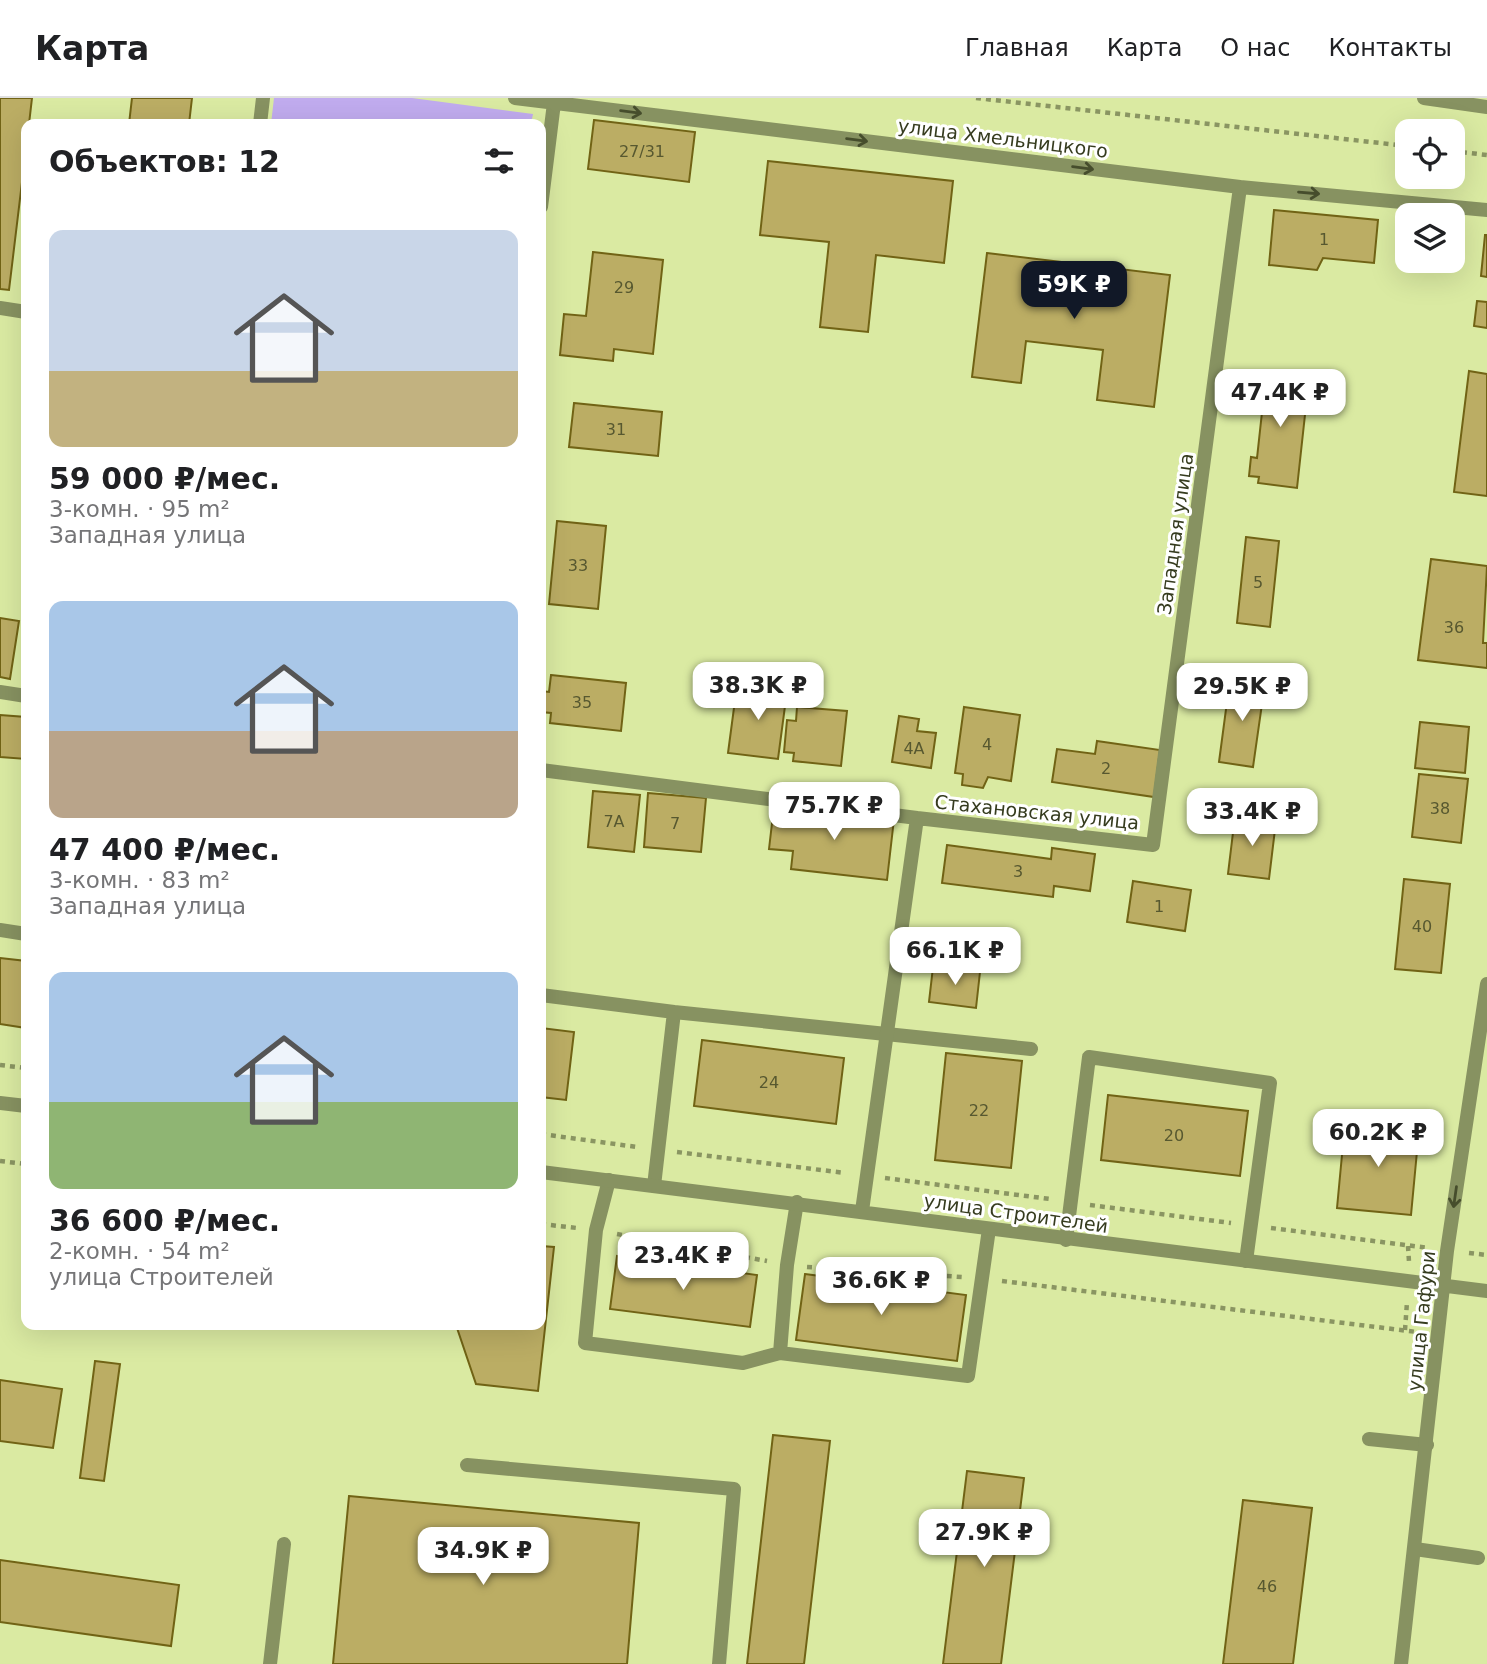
<!DOCTYPE html>
<html lang="ru">
<head>
<meta charset="utf-8">
<style>
	body { margin:0; font-family:"DejaVu Sans",sans-serif; background:#f2f2f2; color:#202124; height:100vh; display:flex; flex-direction:column; font-size:26px; white-space:nowrap }
	* { box-sizing:border-box; margin:0 }
	p { font-size:23px; color:#757577 }
	.icon { flex:none; width:38px; height:38px; fill:none; stroke:currentColor; stroke-width:2; stroke-linecap:round; stroke-linejoin:round }
	.map { position:relative; flex:1; overflow:hidden }
	.side { position:absolute; left:21px; top:21px; width:525px; height:1211px; display:flex; flex-direction:column; background:#fff; border-radius:14px; box-shadow:0 7px 28px #0002 }
	.side>* { flex:none }
	.tools { position:absolute; left:1395px; top:21px; display:grid; gap:14px }
	.tools a { display:grid; place-items:center; width:70px; height:70px; border-radius:14px; background:#fff; box-shadow:0 7px 28px #0002; font-size:35px }
	.price { position:absolute; translate:-50% -60px; padding:0 16px; border-radius:14px; background:#fff; color:#222; font-size:23px; line-height:46px; filter:drop-shadow(0 2px 4px #0008) }
	.price::after { content:''; position:absolute; left:50%; top:42px; width:21px; height:16px; margin-left:-10px; background:inherit; clip-path:polygon(0 0,100% 0,50% 100%) }
	.price.selected { background:#111827; color:#fff }
	ul { padding:0; list-style:none }
	li { display:grid; align-content:center; gap:14px; height:371px; padding:0 28px }
	li span { display:grid; place-items:center; height:217px; border-radius:14px; color:#555 }
	li>.icon { margin-inline-start:auto }
	span .icon { width:126px; height:126px; fill:#fffc; stroke-width:1 }
	li b { font-size:30px }
	h2 { display:flex; justify-content:space-between; align-items:center; height:84px; padding:0 28px; font-size:30px }
	header { display:flex; align-items:center; gap:42px; box-sizing:border-box; height:98px; padding:0 35px; background:#fff; border-bottom:2px solid #e0e0e0 }
	header strong { font-size:33px }
	nav { display:flex; gap:38px; margin-inline-start:auto; font-size:24px }
	.map>svg:first-child { display:block }
</style>
</head>
<body>
<header>
<strong>Карта</strong>
<nav><a>Главная</a><a>Карта</a><a>О нас</a><a>Контакты</a></nav>
</header>
<div class="map">
<svg width="1487" height="1566" viewBox="0 0 1487 1566">
	<rect width="100%" height="100%" fill="#daeaa2"/>
	<!-- green -->
	<path fill="#c0abee" d="M274 0H412L533 16 531 26H271Z"/>
	<!-- building -->
	<path fill="#bbad64" stroke="#716315" stroke-width="2" d="M0 0H32L29 26H26V51L9 192 0 191Z
		M132 0H192L189 26H129Z
		M594 22 695 34 689 84 588 71Z
		M768 63 953 83 944 165 876 157 868 234 820 229 829 144 760 137Z
		M1274 112 1378 122 1374 165 1323 160 1317 172 1269 167Z
		M1485 137H1487V179L1481 178Z
		M593 154 663 162 653 256 614 251 613 263 560 257 564 216 586 218Z
		M987 155 1170 177 1154 309 1097 302 1103 252 1026 243 1021 285 972 279Z
		M1477 203 1487 204V230L1474 228Z
		M1469 273 1487 276V398L1454 394Z
		M1260 274 1309 280 1297 390 1258 385 1259 379 1249 378 1251 359 1257 360 1263 305 1257 304Z
		M574 305 662 314 658 358 569 349Z
		M557 423 606 428 598 511 549 506Z
		M1246 439 1279 443 1270 529 1237 525Z
		M1431 461 1487 468 1483 545H1487V570L1418 562Z
		M0 520 19 523 10 581 0 579Z
		M551 577 626 585 621 633 550 625 551 615 541 614V593L549 594Z
		M1230 581 1265 585 1253 669 1219 664Z
		M737 587 787 593 778 661 728 655Z
		M797 609 847 613 841 668 793 663 794 655 784 654 787 622 796 623Z
		M964 609 1020 617 1011 683 988 679 983 690 962 687 963 676 955 675Z
		M0 617 26 619V661L0 659Z
		M899 618 919 621 917 633 936 635 931 670 892 664Z
		M1420 624 1469 629 1465 675 1415 670Z
		M1097 643 1160 652 1154 699 1052 684 1057 651 1095 656Z
		M1419 676 1468 681 1461 745 1412 739Z
		M593 693 640 697 634 754 588 749Z
		M648 695 706 700 701 754 644 749Z
		M774 708 894 721 887 782 791 771 793 753 769 751Z
		M1235 718 1276 723 1269 781 1228 776Z
		M947 747 1051 761 1052 750 1095 756 1090 793 1054 788 1053 799 942 785Z
		M1404 781 1450 786 1441 875 1395 871Z
		M1133 783 1191 792 1185 833 1127 824Z
		M0 860 26 863V930L0 926Z
		M933 869 980 874 976 910 929 904Z
		M541 930 574 934 566 1002 541 999Z
		M702 942 844 960 836 1026 694 1008Z
		M946 955 1022 963 1011 1070 935 1062Z
		M1108 997 1248 1013 1240 1078 1101 1062Z
		M1345 1025 1419 1032 1411 1117 1337 1110Z
		M541 1148 554 1149 538 1293 476 1286 456 1227H541Z
		M617 1158 757 1177 750 1229 610 1211Z
		M805 1176 966 1197 957 1263 796 1242Z
		M95 1263 120 1266 104 1383 80 1380Z
		M0 1282 62 1291 53 1350 0 1343Z
		M773 1337 830 1343 804 1566H747Z
		M967 1373 1024 1380 1001 1566H943Z
		M349 1398 639 1425 627 1566H333Z
		M1243 1402 1312 1410 1293 1566H1223Z
		M0 1462 179 1487 171 1548 0 1524Z"/>
	<g fill="none" stroke-linecap="round" stroke-linejoin="round">
		<!-- path -->
		<path stroke="#8a9562" stroke-width="4.5" stroke-dasharray="5 5" stroke-linecap="butt" d="M976 0 1407 48
			M1452 53 1487 57
			M0 967 26 970
			M541 1036 637 1049
			M677 1054 845 1075
			M0 1063 26 1066
			M885 1080 1050 1101
			M1090 1107 1231 1125
			M541 1126 577 1130
			M1271 1130 1429 1150
			M617 1136 767 1163
			M1408 1148 1409 1164
			M1469 1155 1487 1157
			M807 1169 962 1179
			M1002 1183 1417 1234
			M1405 1232 1407 1204"/>
		<!-- service -->
		<path stroke="#879261" stroke-width="14" d="M0 832 26 836
			M541 897 674 914 654 1088
			M674 914 1031 951
			M609 1082 596 1132 585 1245 743 1265 780 1255
			M797 1104 787 1167 780 1255 968 1278 989 1131
			M1066 1142 1089 959 1270 985 1246 1163
			M1369 1341 1427 1347
			M467 1367 734 1391 719 1566
			M1415 1451 1478 1460
			M270 1566 284 1446"/>
		<!-- minor -->
		<path stroke="#879261" stroke-width="14" d="M515 0 1240 89 1487 112
			M1424 0 1487 9
			M260 26 263 0
			M541 109 554 5
			M0 210 26 214
			M0 594 26 598
			M541 672 917 720 1153 747 1240 89
			M0 1005 26 1008
			M541 1074 1487 1193
			M862 1113 917 720
			M1401 1566 1447 1153 1487 886"/>
	</g>
	<!-- one-way arrows -->
	<defs><path id="oneway-shaft" d="M-6 0H5M1.5-3L5.5 0L1.5 3" fill="none" stroke-width="1.6" stroke-linecap="round" stroke-linejoin="round" transform="scale(1.75)"/></defs>
	<g stroke="#464d2c">
		<use href="#oneway-shaft" transform="translate(631 14) rotate(7)"/>
		<use href="#oneway-shaft" transform="translate(857 42) rotate(7)"/>
		<use href="#oneway-shaft" transform="translate(1083 70) rotate(7)"/>
		<use href="#oneway-shaft" transform="translate(1309 95) rotate(5)"/>
		<use href="#oneway-shaft" transform="translate(1455 1099) rotate(98)"/>
	</g>
	<g text-anchor="middle" stroke-width="6" stroke-linejoin="round" paint-order="stroke">
		<!-- number labels -->
		<g font-size="16" fill="#575830">
			<text x="642" y="59">27/31</text>
			<text x="1324" y="147">1</text>
			<text x="624" y="195">29</text>
			<text x="616" y="337">31</text>
			<text x="578" y="473">33</text>
			<text x="1258" y="490">5</text>
			<text x="1454" y="535">36</text>
			<text x="582" y="610">35</text>
			<text x="987" y="652">4</text>
			<text x="914" y="656">4А</text>
			<text x="1106" y="676">2</text>
			<text x="1440" y="716">38</text>
			<text x="614" y="729">7А</text>
			<text x="675" y="731">7</text>
			<text x="1018" y="779">3</text>
			<text x="1159" y="814">1</text>
			<text x="1422" y="834">40</text>
			<text x="769" y="990">24</text>
			<text x="979" y="1018">22</text>
			<text x="1174" y="1043">20</text>
			<text x="1267" y="1494">46</text>
		</g>
		<!-- street labels -->
		<g font-size="19" fill="#363c1f" stroke="#fff">
			<text transform="translate(1003 40) rotate(7)" y="7">улица Хмельницкого</text>
			<text transform="translate(1175 436) rotate(-82)" y="7">Западная улица</text>
			<text transform="translate(1037 714) rotate(6)" y="7">Стахановская улица</text>
			<text transform="translate(1016 1115) rotate(8)" y="7">улица Строителей</text>
			<text transform="translate(1421 1223) rotate(-84)" y="7">улица Гафури</text>
		</g>
	</g>
</svg>
<div class="tools">
<a><svg class="icon" aria-label="locate" viewBox="0 0 24 24"><circle cx="12" cy="12" r="6"/><path d="M12 2v4M12 18v4M2 12h4M18 12h4"/></svg></a>
<a><svg class="icon" aria-label="layers" viewBox="0 0 24 24"><path d="M12 4l9 5-9 5-9-5zM3 14l9 5 9-5"/></svg></a>
</div>
<b class="price selected" style="left:1074px;top:223px">59K ₽</b>
<b class="price" style="left:1280px;top:331px">47.4K ₽</b>
<b class="price" style="left:758px;top:624px">38.3K ₽</b>
<b class="price" style="left:1242px;top:625px">29.5K ₽</b>
<b class="price" style="left:834px;top:744px">75.7K ₽</b>
<b class="price" style="left:1252px;top:750px">33.4K ₽</b>
<b class="price" style="left:955px;top:889px">66.1K ₽</b>
<b class="price" style="left:1378px;top:1071px">60.2K ₽</b>
<b class="price" style="left:683px;top:1194px">23.4K ₽</b>
<b class="price" style="left:881px;top:1219px">36.6K ₽</b>
<b class="price" style="left:984px;top:1471px">27.9K ₽</b>
<b class="price" style="left:483px;top:1489px">34.9K ₽</b>
<section class="side">
<h2>Объектов: 12<svg class="icon" aria-label="filters" viewBox="0 0 24 24"><path d="M4 7h16M4 17h16"/><circle cx="9" cy="7" r="2"/><circle cx="15" cy="17" r="2"/></svg></h2>
<ul>
<li><span style="background:linear-gradient(#c9d6e8 65%,#c2b280 0)"><svg class="icon" aria-label="home" viewBox="0 0 24 24"><path d="M3 11l9-7 9 7M6 9v11h12V9"/></svg></span><div><b>59 000 ₽/мес.</b><p>3-комн. · 95 m²</p><p>Западная улица</p></div></li>
<li><span style="background:linear-gradient(#a9c7e8 60%,#b9a48a 0)"><svg class="icon" aria-label="home" viewBox="0 0 24 24"><path d="M3 11l9-7 9 7M6 9v11h12V9"/></svg></span><div><b>47 400 ₽/мес.</b><p>3-комн. · 83 m²</p><p>Западная улица</p></div></li>
<li><span style="background:linear-gradient(#a9c7e8 60%,#8fb573 0)"><svg class="icon" aria-label="home" viewBox="0 0 24 24"><path d="M3 11l9-7 9 7M6 9v11h12V9"/></svg></span><div><b>36 600 ₽/мес.</b><p>2-комн. · 54 m²</p><p>улица Строителей</p></div></li>
</ul>
</section>
</div>
</body>
</html>
